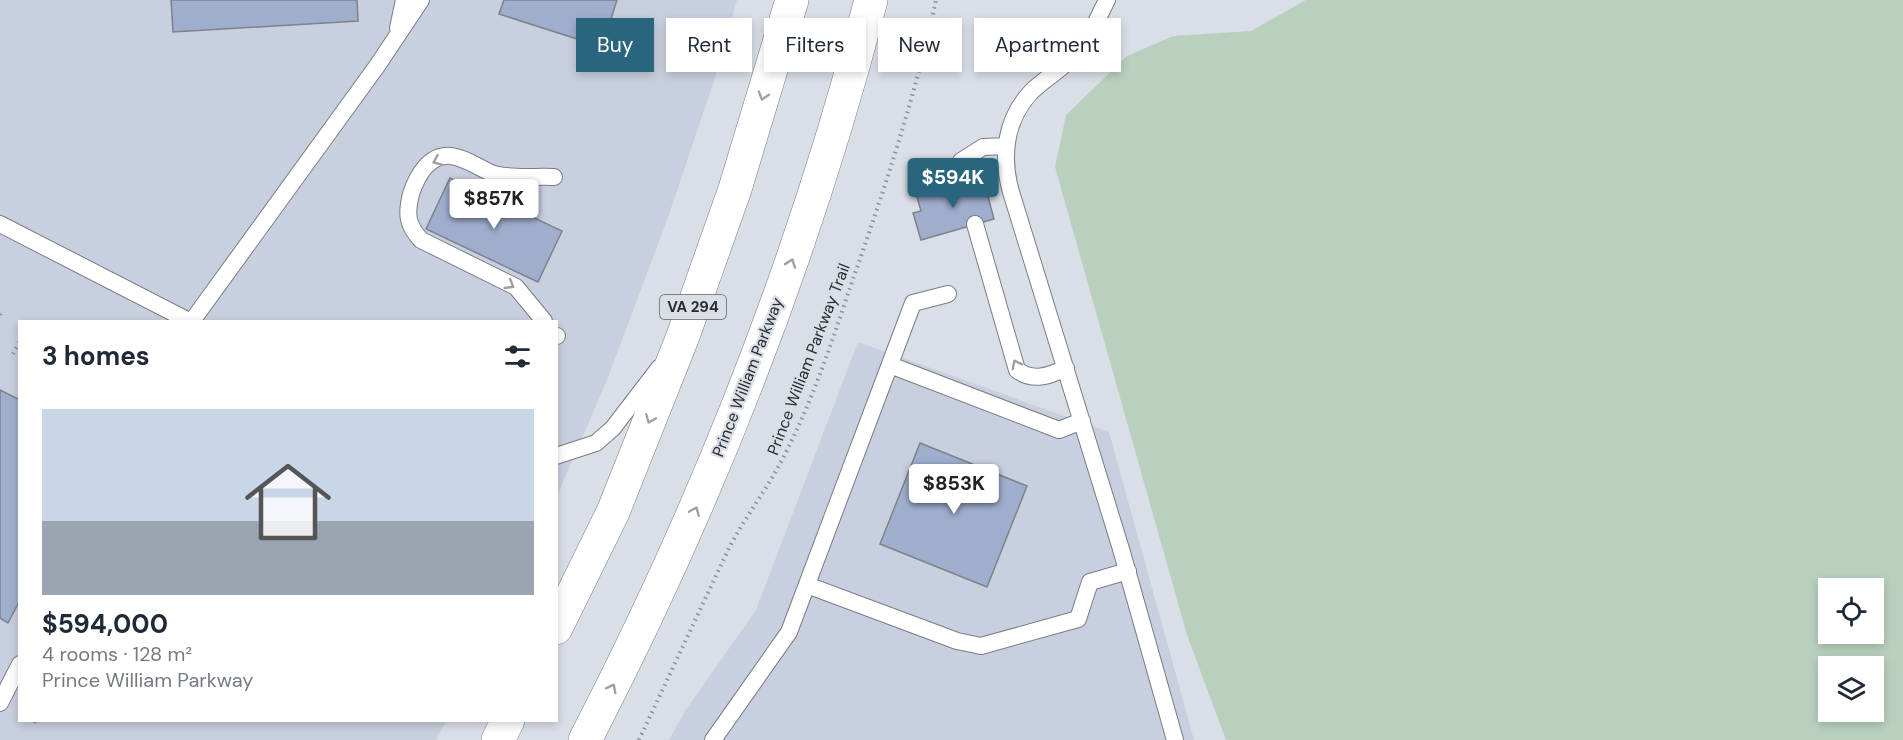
<!DOCTYPE html>
<html lang="en">
<head>
<meta charset="utf-8">
<style>
	body { margin:0; font-family:"DM Sans",sans-serif; background:#f6f6f7; color:#1f2937; height:100vh; display:flex; flex-direction:column; font-size:22px; white-space:nowrap }
	* { box-sizing:border-box; margin:0 }
	p { font-size:20px; color:#747a83 }
	.icon { flex:none; width:33px; height:33px; fill:none; stroke:currentColor; stroke-width:2; stroke-linecap:round; stroke-linejoin:round }
	.map { position:relative; flex:1; overflow:hidden }
	.side { position:absolute; left:18px; top:320px; width:540px; height:402px; display:flex; flex-direction:column; background:#fff; border-radius:0px; box-shadow:0 3px 9px #0003 }
	.side>* { flex:none }
	.top-card { position:absolute; left:576px; top:18px; width:570px; height:54px; display:flex; gap:12px }
	.tools { position:absolute; left:1818px; top:578px; display:grid; gap:12px }
	.tools a { display:grid; place-items:center; width:66px; height:66px; border-radius:0px; background:#fff; box-shadow:0 3px 9px #0003; font-size:30px }
	.price { position:absolute; translate:-50% -51px; padding:0 14px; border-radius:6px; background:#fff; color:#222; font-size:20px; line-height:39px; filter:drop-shadow(0 2px 3px #0008) }
	.price::after { content:''; position:absolute; left:50%; top:36px; width:18px; height:14px; margin-left:-9px; background:inherit; clip-path:polygon(0 0,100% 0,50% 100%) }
	.price.active { background:#29667d; color:#fff }
	ul { padding:0; list-style:none }
	li { display:grid; align-content:center; gap:12px; height:318px; padding:0 24px }
	li+li { border-top:2px solid #e0e1e3 }
	li span { display:grid; place-items:center; height:186px; border-radius:0px; color:#555 }
	li>.icon { margin-inline-start:auto }
	span .icon { width:108px; height:108px; fill:#fffc; stroke-width:1 }
	li b { font-size:26px }
	h2 { display:flex; justify-content:space-between; align-items:center; height:72px; padding:0 24px; font-size:26px }
	.pill { padding:0 21px; border-radius:0px; background:#fff; box-shadow:0 3px 9px #0003; font-size:21px; line-height:54px }
	.pill.active { background:#29667d; color:#fff }
	.map>svg:first-child { display:block }
</style>
</head>
<body>
<div class="map">
<svg width="1903" height="740" viewBox="0 0 1903 740">
	<rect width="100%" height="100%" fill="#dadee7"/>
	<!-- built -->
	<path fill="#c8cfde" d="M0 0H737L712 87 666 223 607 380 557 496 556 321H20V720H447L436 740H0Z
		M858 342 1109 432 1194 740H669L685 711 756 610Z"/>
	<!-- green -->
	<path fill="#bad0bf" fill-rule="evenodd" d="M1306 0H1903V740H1226L1187 635 1055 167 1066 115 1127 56 1173 36 1251 31ZM1828 588H1874V633H1828ZM1828 666H1874V711H1828Z"/>
	<!-- building -->
	<path fill="#a0aece" stroke="#7e828a" stroke-width="1.5" d="M171 0H357L358 21 173 32Z
		M504 0H617L602 47 499 14Z
		M450 178 562 231 538 282 426 229Z
		M983 178 994 219 921 240 913 213 921 211 917 197Z
		M0 390 20 400V600L8 623 0 618Z
		M920 443 1027 486 987 587 880 544Z"/>
	<g fill="none" stroke-linecap="round" stroke-linejoin="round">
		<defs>
			<path id="lane" d="M1107 0C1097 19 1089 41 1074 56 1061 70 1044 79 1031 92 1005 120 1001 157 1011 192L1121 549 1175 740
				M398 28 404 0
				M964 184 960 172 961 161 983 147 1006 146
				M0 224 189 321
				M975 224 1017 370C1033 382 1049 376 1066 368
				M192 321 377 66 421 0
				M544 321 516 287 421 240C407 225 406 214 411 194 417 176 429 154 451 156 467 158 480 169 494 174 512 179 536 176 554 177
				M556 336H557
				M890 365 1059 430 1082 421
				M556 456 596 443 613 428 659 368
				M807 585 957 641 981 646 1078 619 1090 582 1128 571
				M0 703 20 664
				M713 740 789 632 913 303 948 294"/>
			<path id="highway" d="M556 628 613 512 683 336 735 189 792 0
				M498 740 508 720
				M585 740C707 505 804 257 871 0"/>
		</defs>
		<!-- lane casing -->
		<use href="#lane" stroke="#797c84" stroke-width="18"/>
		<!-- highway casing -->
		<use href="#highway" stroke="#797c84" stroke-width="34"/>
		<!-- path -->
		<path stroke="#8d8f96" stroke-width="4" stroke-dasharray="1.5 4.5" stroke-linecap="butt" d="M0 315 2 310
			M13 354 20 341
			M34 723 36 720
			M639 740 729 548C746 515 769 487 785 454 814 398 834 335 854 276 886 185 916 93 936 0"/>
		<!-- lane -->
		<use href="#lane" stroke="#fff" stroke-width="16"/>
		<!-- highway -->
		<use href="#highway" stroke="#fff" stroke-width="33"/>
	</g>
	<!-- one-way arrows -->
	<defs><path id="oneway-chevron" d="M-2-3.5L2.5 0L-2 3.5" fill="none" stroke-width="1.6" stroke-linecap="round" stroke-linejoin="round" transform="scale(1.5)"/></defs>
	<g stroke="#a0a0a1">
		<use href="#oneway-chevron" transform="translate(763 96) rotate(107)"/>
		<use href="#oneway-chevron" transform="translate(437 161) rotate(156)"/>
		<use href="#oneway-chevron" transform="translate(791 263) rotate(-71)"/>
		<use href="#oneway-chevron" transform="translate(510 285) rotate(31)"/>
		<use href="#oneway-chevron" transform="translate(1016 364) rotate(-117)"/>
		<use href="#oneway-chevron" transform="translate(650 419) rotate(112)"/>
		<use href="#oneway-chevron" transform="translate(695 511) rotate(-68)"/>
		<use href="#oneway-chevron" transform="translate(612 688) rotate(-63)"/>
	</g>
	<g text-anchor="middle" stroke-width="4.5" stroke-linejoin="round" paint-order="stroke">
		<!-- shield labels -->
		<rect fill="#dadee7" stroke="#606166" stroke-width="1.5" x="660" y="295" width="66" height="24" rx="4.5"/>
		<g font-size="15" font-weight="bold" fill="#2b2c2f">
			<text x="693" y="312">VA 294</text>
		</g>
		<!-- street labels -->
		<g font-size="16" fill="#2b2c2f" stroke="#dadee7">
			<text transform="translate(808 359) rotate(-69)" y="6">Prince William Parkway Trail</text>
			<text transform="translate(747 377) rotate(-69)" y="6">Prince William Parkway</text>
		</g>
	</g>
</svg>
<div class="tools">
<a><svg class="icon" aria-label="locate" viewBox="0 0 24 24"><circle cx="12" cy="12" r="6"/><path d="M12 2v4M12 18v4M2 12h4M18 12h4"/></svg></a>
<a><svg class="icon" aria-label="layers" viewBox="0 0 24 24"><path d="M12 4l9 5-9 5-9-5zM3 14l9 5 9-5"/></svg></a>
</div>
<b class="price active" style="left:953px;top:209px">$594K</b>
<b class="price" style="left:494px;top:230px">$857K</b>
<b class="price" style="left:954px;top:515px">$853K</b>
<div class="top-card">
<a class="pill active">Buy</a>
<a class="pill">Rent</a>
<a class="pill">Filters</a>
<a class="pill">New</a>
<a class="pill">Apartment</a>
</div>
<section class="side">
<h2>3 homes<svg class="icon" aria-label="filters" viewBox="0 0 24 24"><path d="M4 7h16M4 17h16"/><circle cx="9" cy="7" r="2"/><circle cx="15" cy="17" r="2"/></svg></h2>
<ul>
<li><span style="background:linear-gradient(#c9d6e8 60%,#9aa5b1 0)"><svg class="icon" aria-label="home" viewBox="0 0 24 24"><path d="M3 11l9-7 9 7M6 9v11h12V9"/></svg></span><div><b>$594,000</b><p>4 rooms · 128 m²</p><p>Prince William Parkway</p></div></li>
</ul>
</section>
</div>
</body>
</html>
